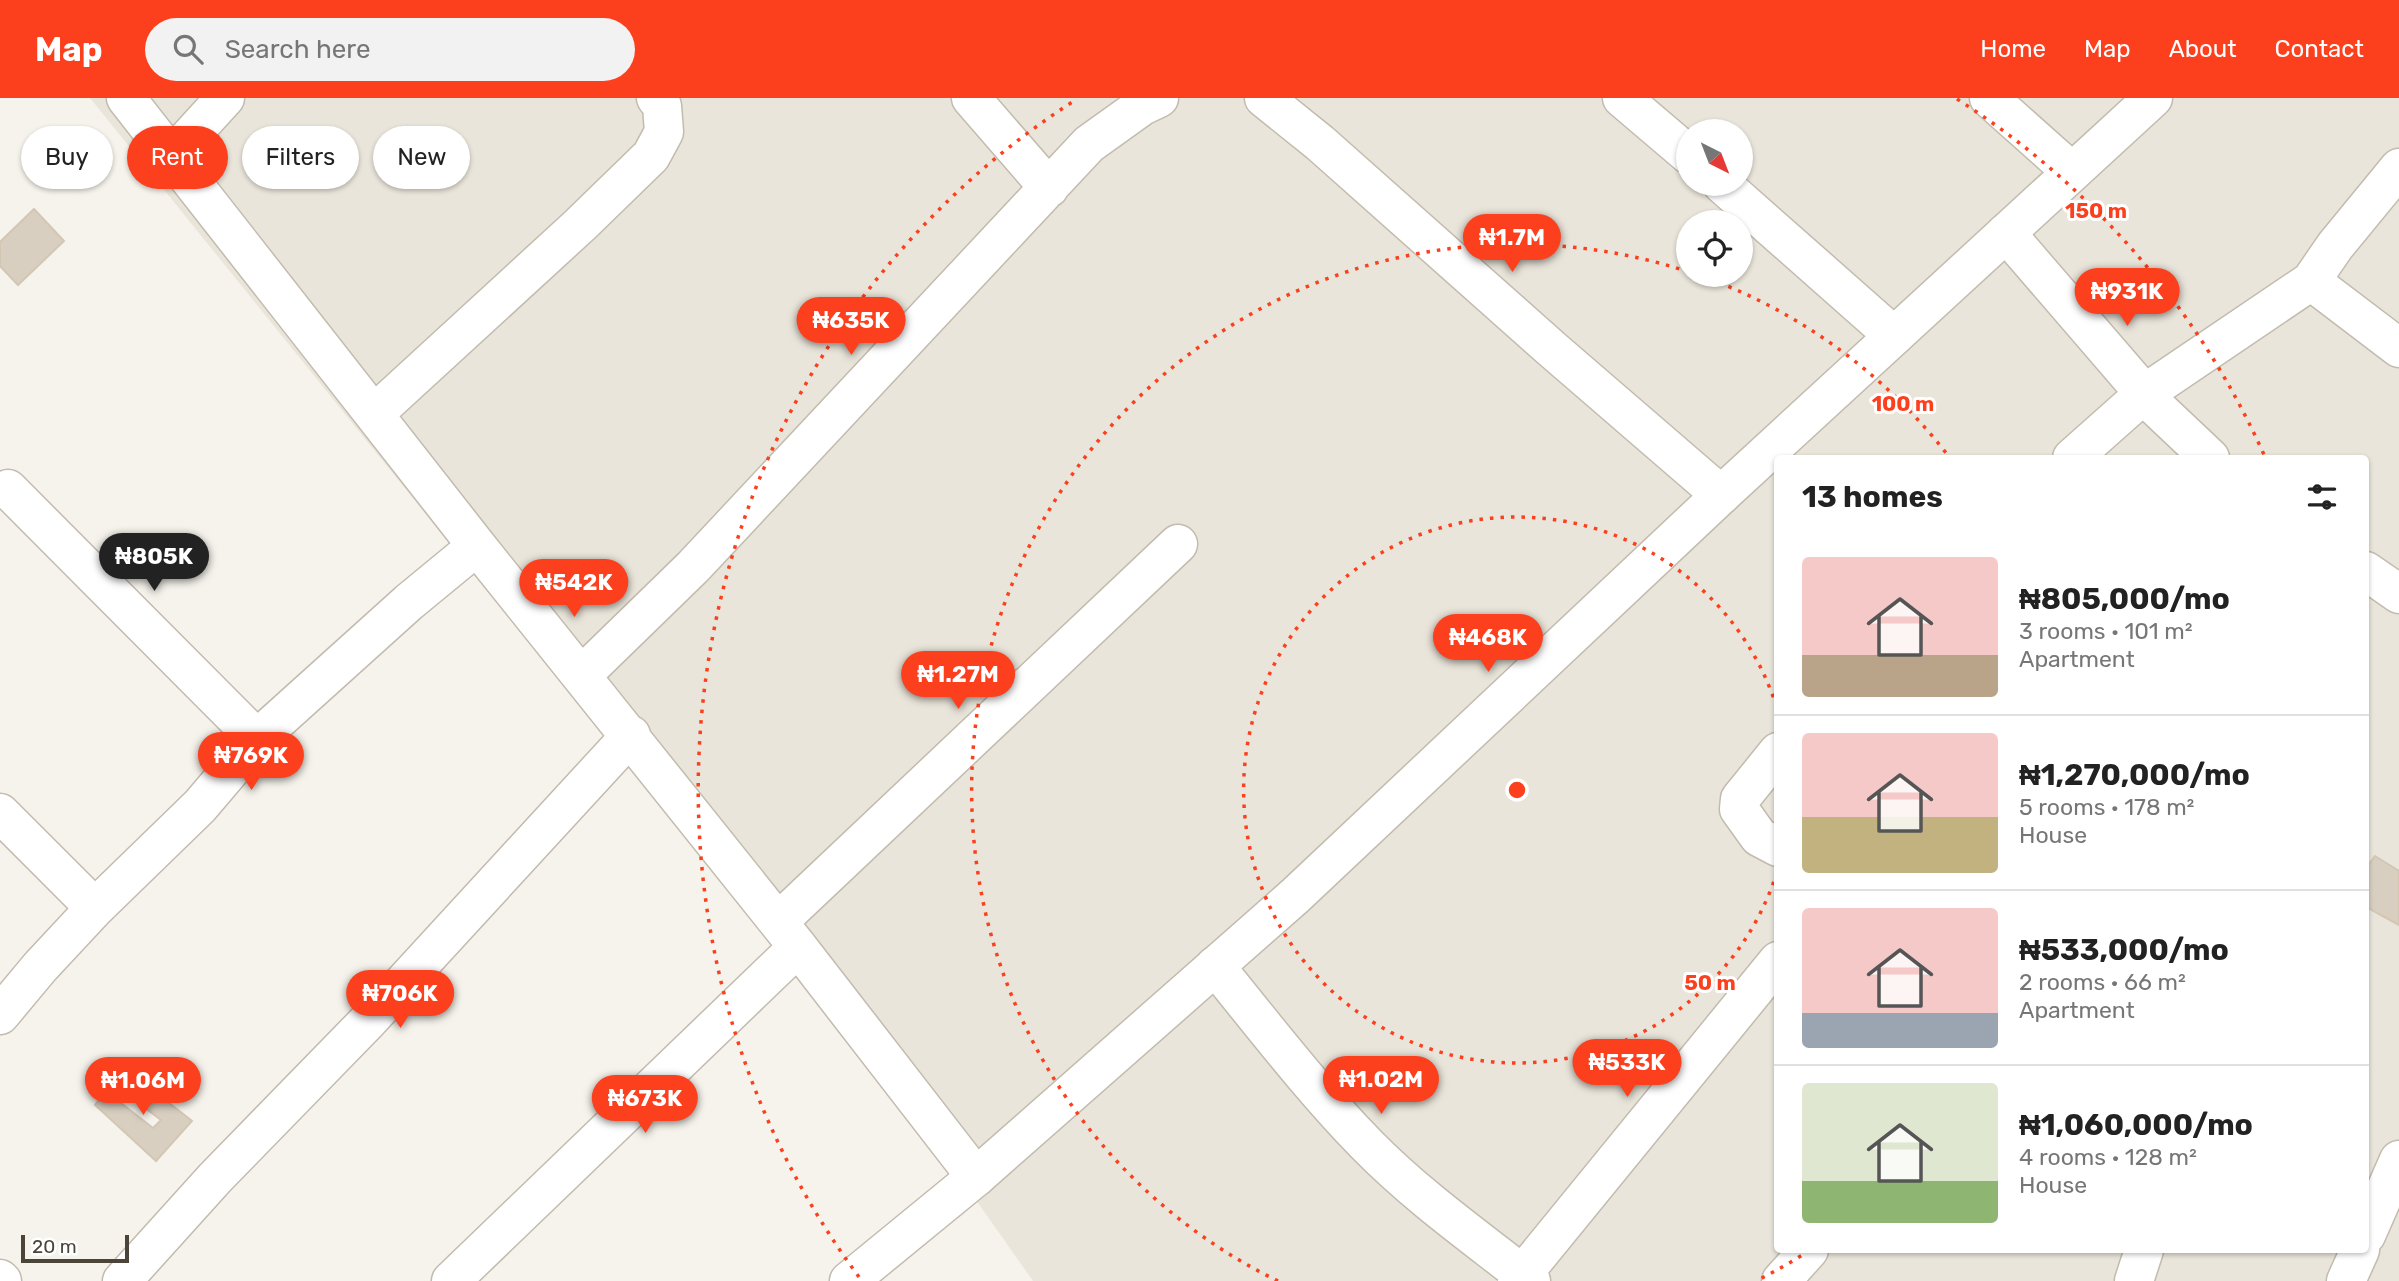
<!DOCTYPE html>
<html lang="en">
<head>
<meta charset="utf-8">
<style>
	body { margin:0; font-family:Rubik,sans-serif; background:#f2f2f2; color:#222; height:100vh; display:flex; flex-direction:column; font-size:26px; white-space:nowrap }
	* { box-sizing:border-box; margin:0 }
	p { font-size:23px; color:#767676 }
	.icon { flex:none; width:38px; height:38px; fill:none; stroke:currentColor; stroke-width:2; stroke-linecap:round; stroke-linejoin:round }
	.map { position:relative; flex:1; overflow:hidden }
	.side { position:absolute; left:1774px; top:357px; width:595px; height:798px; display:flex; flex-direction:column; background:#fff; border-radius:7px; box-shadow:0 2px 5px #0004 }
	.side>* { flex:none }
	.hud { position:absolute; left:21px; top:28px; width:665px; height:63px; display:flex; gap:14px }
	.needle { width:46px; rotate:138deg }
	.buttons { position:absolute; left:1676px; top:21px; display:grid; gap:14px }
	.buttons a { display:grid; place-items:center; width:77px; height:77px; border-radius:50%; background:#fff; box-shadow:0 2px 5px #0004; font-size:35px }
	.scale { position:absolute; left:21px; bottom:18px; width:108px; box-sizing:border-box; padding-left:7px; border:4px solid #4b4439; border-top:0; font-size:19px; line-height:24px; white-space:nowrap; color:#4b4439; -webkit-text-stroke:5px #fff; paint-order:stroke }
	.price { position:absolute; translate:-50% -60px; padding:0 16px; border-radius:24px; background:#fc3f1d; color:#fff; font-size:23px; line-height:46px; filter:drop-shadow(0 2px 4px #0008) }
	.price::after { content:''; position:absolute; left:50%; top:42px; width:21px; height:16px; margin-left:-10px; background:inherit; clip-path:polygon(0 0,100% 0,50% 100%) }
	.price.selected { background:#222; color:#fff }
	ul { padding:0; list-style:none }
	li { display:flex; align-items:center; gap:21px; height:175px; padding:0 28px }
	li+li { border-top:2px solid #e0e0e0 }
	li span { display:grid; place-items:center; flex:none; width:196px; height:140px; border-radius:7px; color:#555 }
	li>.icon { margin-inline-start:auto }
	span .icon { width:84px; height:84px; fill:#fffc; stroke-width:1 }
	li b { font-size:30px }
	h2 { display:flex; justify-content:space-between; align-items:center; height:84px; padding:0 28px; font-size:30px }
	.chip { padding:0 24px; border-radius:32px; background:#fff; box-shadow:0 2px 5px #0004; font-size:24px; line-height:63px }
	.chip.selected { background:#fc3f1d; color:#fff }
	header { display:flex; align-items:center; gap:42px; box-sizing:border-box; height:98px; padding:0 35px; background:#fc3f1d; color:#fff }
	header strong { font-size:33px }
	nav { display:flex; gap:38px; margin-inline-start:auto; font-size:24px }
	.search { width:490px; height:63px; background:#f2f2f2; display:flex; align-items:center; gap:18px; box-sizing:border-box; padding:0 24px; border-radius:38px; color:#767676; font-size:26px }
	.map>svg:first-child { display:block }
</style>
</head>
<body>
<header>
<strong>Map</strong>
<div class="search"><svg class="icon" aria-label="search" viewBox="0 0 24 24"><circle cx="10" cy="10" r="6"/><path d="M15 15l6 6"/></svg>Search here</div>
<nav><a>Home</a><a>Map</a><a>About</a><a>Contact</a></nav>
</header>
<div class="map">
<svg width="2399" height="1183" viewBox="0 0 2399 1183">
	<rect width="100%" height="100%" fill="#f6f3ec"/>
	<!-- residential -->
	<path fill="#eae5da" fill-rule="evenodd" d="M90 0H2399V1183H1033L954 1071ZM1689 33H1741V86H1689ZM1689 124H1741V177H1689ZM1778 360H2366V1152H1778Z"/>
	<!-- building -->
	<path fill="#d8cfc1" stroke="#d3c7b4" stroke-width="2" d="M34 111 64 143 18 187 0 168V144Z
		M2375 758 2399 773V827L2366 809V770Z
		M123 971 141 983 121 1005 153 1030 161 1022 141 1007 155 994 192 1023 156 1063 95 1007Z"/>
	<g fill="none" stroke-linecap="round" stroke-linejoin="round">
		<defs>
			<path id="minor" d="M126 0 477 448 798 849 976 1079
				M971 0 1049 90
				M1264 0 1320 45 1553 252 1721 397
				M1622 0 1689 57
				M1989 0 2072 74
				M172 58 225 0
				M2399 70 2335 148 2311 183 2399 250
				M1722 86 1894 238
				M2006 135 2156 309 2210 360
				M374 316 580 127 651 58 664 34 662 8 656 0
				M2072 360 2144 296 2311 183
				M8 391 257 641
				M2366 473 2399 496
				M582 577 693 469 1089 46 1142 8 1159 0
				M1778 654 1740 701 1739 711 1759 739 1778 749
				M0 715 95 810
				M778 824 1178 446
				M1215 868C1264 928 1312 991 1367 1047 1417 1098 1475 1139 1531 1183
				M0 917 40 869 95 810 200 708 257 641 409 504 477 448
				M2366 1137 2399 1062
				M0 1181 2 1183
				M122 1183 215 1080 369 922 631 637
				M451 1183 798 849
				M1517 1183 1778 863
				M1781 1183 1809 1152
				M2134 1183 2144 1152
				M2346 1183 2360 1152"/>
			<path id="tertiary" d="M849 1183 976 1079 1295 798 1721 397 2153 0"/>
		</defs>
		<!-- minor casing -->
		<use href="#minor" stroke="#c2bbae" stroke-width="41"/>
		<!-- tertiary casing -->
		<use href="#tertiary" stroke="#c2bbae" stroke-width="41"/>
		<!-- minor -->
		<use href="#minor" stroke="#fff" stroke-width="38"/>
		<!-- tertiary -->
		<use href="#tertiary" stroke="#fff" stroke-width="38"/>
	</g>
	<!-- distance rings -->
	<g fill="none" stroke="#fc3f1d" stroke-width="3.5" stroke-dasharray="3.5 7">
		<path d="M1777 774A273 273 0 1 1 1777 610"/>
		<path d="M1810 1152A546 546 0 0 1 1756 1183M1278 1183A546 546 0 0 1 1686 173M1699 177A546 546 0 0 1 1950 360"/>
		<path d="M859 1179A819 819 0 0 1 1077 1M1957 1A819 819 0 0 1 2265 359"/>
	</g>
	<circle cx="1517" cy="692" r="10" fill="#fc3f1d" stroke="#fff" stroke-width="3.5"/>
	<g font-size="21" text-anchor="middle" font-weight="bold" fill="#fc3f1d" stroke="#fff" stroke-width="6" stroke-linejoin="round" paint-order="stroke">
		<text x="2096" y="120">150 m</text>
		<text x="1903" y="313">100 m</text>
		<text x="1710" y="892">50 m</text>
	</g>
</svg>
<div class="buttons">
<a><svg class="needle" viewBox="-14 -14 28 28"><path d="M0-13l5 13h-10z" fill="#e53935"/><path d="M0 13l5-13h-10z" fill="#767676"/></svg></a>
<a><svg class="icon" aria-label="locate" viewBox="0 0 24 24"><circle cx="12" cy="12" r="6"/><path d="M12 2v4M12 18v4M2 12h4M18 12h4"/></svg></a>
</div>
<div class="scale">20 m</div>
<b class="price" style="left:1512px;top:176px">₦1.7M</b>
<b class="price" style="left:2127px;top:230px">₦931K</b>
<b class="price" style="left:851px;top:259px">₦635K</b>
<b class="price selected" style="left:154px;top:495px">₦805K</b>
<b class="price" style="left:574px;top:521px">₦542K</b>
<b class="price" style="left:1488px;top:576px">₦468K</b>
<b class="price" style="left:958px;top:613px">₦1.27M</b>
<b class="price" style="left:251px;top:694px">₦769K</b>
<b class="price" style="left:400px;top:932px">₦706K</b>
<b class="price" style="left:1627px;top:1001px">₦533K</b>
<b class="price" style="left:1381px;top:1018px">₦1.02M</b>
<b class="price" style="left:143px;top:1019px">₦1.06M</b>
<b class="price" style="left:645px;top:1037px">₦673K</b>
<div class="hud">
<a class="chip">Buy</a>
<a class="chip selected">Rent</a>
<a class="chip">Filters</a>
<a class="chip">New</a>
</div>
<section class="side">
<h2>13 homes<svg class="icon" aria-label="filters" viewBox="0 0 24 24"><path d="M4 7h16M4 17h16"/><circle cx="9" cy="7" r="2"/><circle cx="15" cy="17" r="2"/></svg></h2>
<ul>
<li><span style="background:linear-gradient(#f6c9c9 70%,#b9a48a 0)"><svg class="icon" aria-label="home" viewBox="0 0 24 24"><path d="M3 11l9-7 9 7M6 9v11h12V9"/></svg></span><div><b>₦805,000/mo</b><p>3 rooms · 101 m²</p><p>Apartment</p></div></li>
<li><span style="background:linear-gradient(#f6c9c9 60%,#c2b280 0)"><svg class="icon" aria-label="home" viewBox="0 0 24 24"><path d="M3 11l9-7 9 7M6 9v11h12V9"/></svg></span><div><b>₦1,270,000/mo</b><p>5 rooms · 178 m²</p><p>House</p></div></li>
<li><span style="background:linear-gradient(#f6c9c9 75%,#9aa5b1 0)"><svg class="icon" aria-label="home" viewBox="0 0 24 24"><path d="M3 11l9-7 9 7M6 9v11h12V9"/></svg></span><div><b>₦533,000/mo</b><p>2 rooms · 66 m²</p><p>Apartment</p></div></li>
<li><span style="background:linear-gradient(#dfe7d0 70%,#8fb573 0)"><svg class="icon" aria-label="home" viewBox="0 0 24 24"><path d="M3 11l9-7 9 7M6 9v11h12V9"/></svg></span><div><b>₦1,060,000/mo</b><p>4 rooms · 128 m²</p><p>House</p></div></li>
</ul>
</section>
</div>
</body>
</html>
